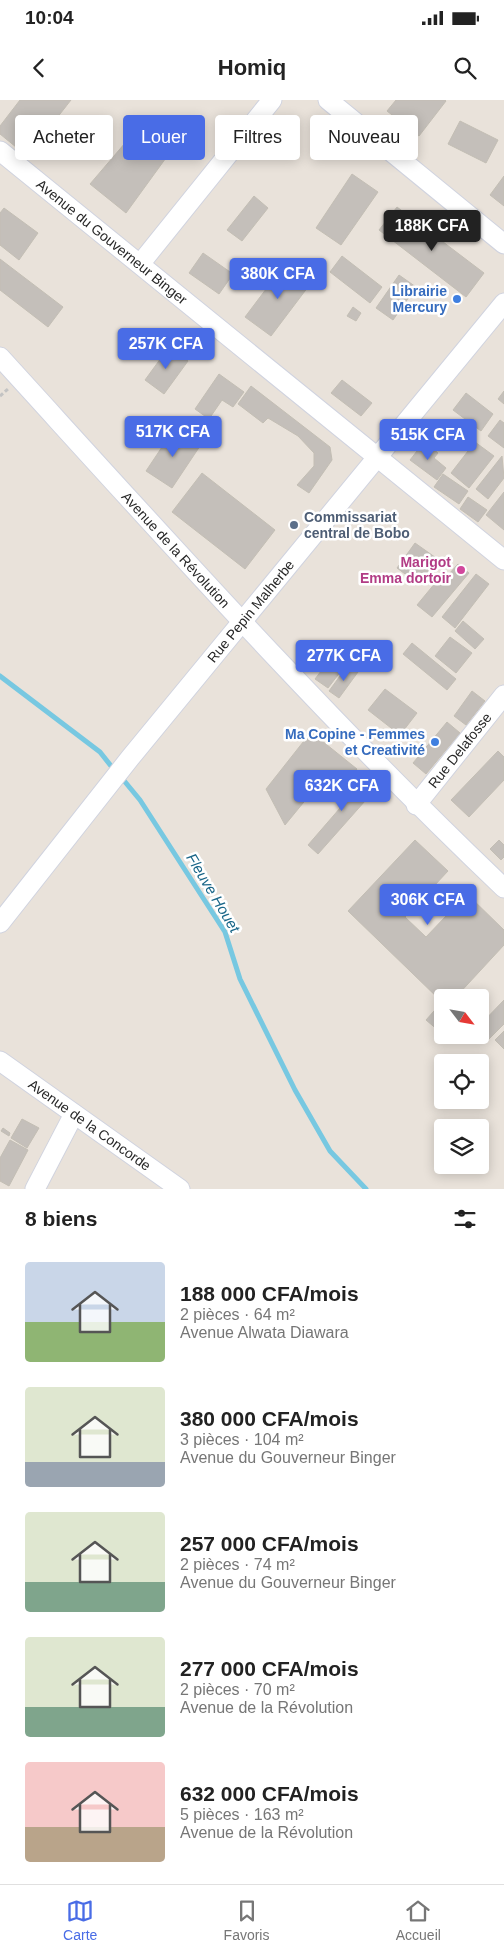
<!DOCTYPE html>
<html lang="fr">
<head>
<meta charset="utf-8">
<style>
	body { margin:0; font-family:Arial,sans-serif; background:#f6f6f6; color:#222; height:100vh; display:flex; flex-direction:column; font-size:19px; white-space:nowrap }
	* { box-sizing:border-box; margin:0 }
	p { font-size:16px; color:#767676 }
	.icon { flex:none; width:28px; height:28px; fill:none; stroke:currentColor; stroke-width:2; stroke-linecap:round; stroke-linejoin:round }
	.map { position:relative; height:1089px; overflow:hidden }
	.drawer { display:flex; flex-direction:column; background:#fff; flex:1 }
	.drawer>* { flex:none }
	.hud { position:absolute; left:15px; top:15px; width:475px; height:45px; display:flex; gap:10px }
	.needle { width:32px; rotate:121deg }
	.tools { position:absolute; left:434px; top:889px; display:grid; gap:10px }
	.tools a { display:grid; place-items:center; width:55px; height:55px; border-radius:5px; background:#fff; box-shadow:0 2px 12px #0003; font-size:25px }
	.price { position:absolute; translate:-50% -42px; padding:0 11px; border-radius:5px; background:#496ce6; color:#fff; font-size:16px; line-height:32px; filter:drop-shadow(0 1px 2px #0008) }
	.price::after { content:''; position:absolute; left:50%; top:30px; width:15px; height:11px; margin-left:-8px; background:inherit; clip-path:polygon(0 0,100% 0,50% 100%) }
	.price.on { background:#222; color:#fff }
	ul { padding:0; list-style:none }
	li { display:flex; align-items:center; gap:15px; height:125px; padding:0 25px }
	li span { display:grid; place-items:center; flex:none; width:140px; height:100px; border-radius:5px; color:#555 }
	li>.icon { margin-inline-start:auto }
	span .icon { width:60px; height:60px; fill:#fffc; stroke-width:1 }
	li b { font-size:21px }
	h2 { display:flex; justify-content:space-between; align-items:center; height:60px; padding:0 25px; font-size:21px }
	.tag { padding:0 18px; border-radius:5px; background:#fff; box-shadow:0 2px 12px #0003; font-size:18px; line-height:45px }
	.tag.on { background:#496ce6; color:#fff }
	.status { display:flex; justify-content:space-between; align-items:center; height:35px; padding:0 25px; background:#fff; direction:ltr }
	.status svg { height:14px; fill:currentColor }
	header { display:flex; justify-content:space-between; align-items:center; height:65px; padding:0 25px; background:#fff; font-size:22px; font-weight:700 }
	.menu { display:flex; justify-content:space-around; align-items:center; height:70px; border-top:1px solid #e0e0e0; background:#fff; font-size:14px; color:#767676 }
	.menu a { display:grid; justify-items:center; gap:2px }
	.menu .on { color:#496ce6 }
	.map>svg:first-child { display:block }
</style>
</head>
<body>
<div class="status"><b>10:04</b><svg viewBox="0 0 49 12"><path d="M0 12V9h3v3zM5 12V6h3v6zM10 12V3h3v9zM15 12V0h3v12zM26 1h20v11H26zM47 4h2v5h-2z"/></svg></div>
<header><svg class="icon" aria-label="back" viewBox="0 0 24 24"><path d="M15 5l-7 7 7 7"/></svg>Homiq<svg class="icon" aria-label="search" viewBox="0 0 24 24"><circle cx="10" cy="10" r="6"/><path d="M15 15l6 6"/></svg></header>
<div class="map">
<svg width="504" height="1089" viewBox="0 0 504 1089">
	<rect width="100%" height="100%" fill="#e9e2da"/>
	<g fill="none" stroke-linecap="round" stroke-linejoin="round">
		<!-- stream -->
		<path stroke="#77c8e1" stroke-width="5" d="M0 576 100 652 115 671
			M121 677 140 700 225 832 240 879 295 990 330 1051 366 1089"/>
	</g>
	<!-- building -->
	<path fill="#c4bfba" stroke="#c3beb4" d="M20 0H71L27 56 0 34V26Z
		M396 0H445L446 1 419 36 387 11Z
		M460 21 498 40 486 63 448 44Z
		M137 29 171 51 126 113 90 84Z
		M352 74 378 92 341 145 316 128Z
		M504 76V106L490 95Z
		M254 96 268 108 242 141 227 130Z
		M397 107 484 173 466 197 379 130Z
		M4 108 38 133 19 160 0 145V113Z
		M203 153 233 174 219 194 189 173Z
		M342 156 382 187 370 203 330 172Z
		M0 159 63 207 48 227 0 190Z
		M285 164 311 183 271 236 245 217Z
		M399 175 416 187 393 220 376 208Z
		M353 207 361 213 356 221 347 216Z
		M169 247 188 261 164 294 145 280Z
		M219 274 244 292 233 307 222 300 209 319 195 309Z
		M342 280 372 303 361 316 331 293Z
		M251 286 330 347 332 360 309 393 297 385 314 366V353L298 336 268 318 263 323 238 304Z
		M504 291V304L498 299Z
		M466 293 493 314 481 331 453 310Z
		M500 320 504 323V348L488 336Z
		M174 329 200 346 172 388 146 371Z
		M424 342 438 353 434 358 446 368 437 380 410 360Z
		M475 342 494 356 469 388 451 373Z
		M502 356 504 378 488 399 476 389Z
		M202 373 275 430 245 469 172 412Z
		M443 374 468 391 459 404 434 387Z
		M504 392V430L486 415Z
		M468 397 487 410 478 422 460 409Z
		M415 443 439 460 420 485 397 468Z
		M458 464 469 473 432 517 417 505 436 482 439 485Z
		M476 474 489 484 455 528 442 517Z
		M463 521 484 539 475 549 455 531Z
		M450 537 472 553 456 573 435 556Z
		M412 543 456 579 447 590 403 554Z
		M328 562 341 571 328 588 315 579Z
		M348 565 358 572 339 598 329 591Z
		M385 589 417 613 400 635 368 610Z
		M472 591 485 601 466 625 454 616Z
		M447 622 460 633 426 674 413 663Z
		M311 632 357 669 333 699 317 686 285 725 266 689Z
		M498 651 504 657V680L469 717 451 700Z
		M354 675 373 692 318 754 308 745 347 700 338 692Z
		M415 740 448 771 405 817 426 837 467 794 504 830V845L455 898H442V902L348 811Z
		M499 740 504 745V757L501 760 490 749Z
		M504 900V924L488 940 480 933V925Z
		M442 902V928L439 931 426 920Z
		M504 931V949L495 940Z
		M22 1019 39 1028 27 1048 11 1038Z
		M3 1028 10 1033 9 1036 1 1031Z
		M10 1040 28 1050 9 1086 0 1081V1058Z"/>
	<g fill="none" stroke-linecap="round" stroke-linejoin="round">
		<defs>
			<g id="minor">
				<path d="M328 0 504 144"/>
				<path id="s1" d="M0 51 504 460"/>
				<path d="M140 164 272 0"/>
				<path id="s2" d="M0 257C164 437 327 620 504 788"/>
				<path id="s3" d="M416 705 504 595"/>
				<path id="s4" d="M0 823 130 658 504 203"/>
				<path id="s5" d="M0 961 180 1089"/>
				<path d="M35 1089 74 1014"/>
			</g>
		</defs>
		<!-- minor casing -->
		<use href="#minor" stroke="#d0d3df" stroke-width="21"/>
		<!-- path -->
		<path stroke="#c3c3c3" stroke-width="3" stroke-dasharray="4 2.5" stroke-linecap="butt" d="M0 296 8 289"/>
		<!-- minor -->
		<use href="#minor" stroke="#fff" stroke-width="19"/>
	</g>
	<!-- markers -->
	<g fill="#3f7fe0" stroke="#fff" stroke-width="2">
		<circle cx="457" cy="199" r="5"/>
		<circle cx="435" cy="642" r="5"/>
	</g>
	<circle fill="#5c6f8a" stroke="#fff" stroke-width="2" cx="294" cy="425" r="5"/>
	<circle fill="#d1479c" stroke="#fff" stroke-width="2" cx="461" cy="470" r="5"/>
	<g text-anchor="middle" stroke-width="5" stroke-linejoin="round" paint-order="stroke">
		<!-- street labels -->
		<g font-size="14" fill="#272727" stroke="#fff">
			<text dy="5" stroke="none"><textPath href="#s1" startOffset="144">Avenue du Gouverneur Binger</textPath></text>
			<text dy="5" stroke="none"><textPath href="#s2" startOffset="261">Avenue de la Révolution</textPath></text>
			<text dy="5" stroke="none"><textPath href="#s4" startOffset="400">Rue Pepin Malherbe</textPath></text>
			<text dy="5" stroke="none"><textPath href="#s3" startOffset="70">Rue Delafosse</textPath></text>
			<text dy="5" stroke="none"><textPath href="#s5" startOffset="110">Avenue de la Concorde</textPath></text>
		</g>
		<!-- shop labels -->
		<g font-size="14" font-weight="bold" fill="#366cbe" stroke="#fff" text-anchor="end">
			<text x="447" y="196">Librairie<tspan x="447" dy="16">Mercury</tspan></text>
			<text x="425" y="639">Ma Copine - Femmes<tspan x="425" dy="16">et Creativité</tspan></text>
		</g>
		<!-- service labels -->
		<g font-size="14" font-weight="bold" fill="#4e5e75" stroke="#fff" text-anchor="start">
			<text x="304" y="422">Commissariat<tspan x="304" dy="16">central de Bobo</tspan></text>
		</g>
		<!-- hotel labels -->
		<g font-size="14" font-weight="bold" fill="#b23c85" stroke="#fff" text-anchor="end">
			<text x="451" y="467">Marigot<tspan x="451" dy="16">Emma dortoir</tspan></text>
		</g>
		<!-- water labels -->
		<g font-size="15" font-style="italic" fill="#1a6688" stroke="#fff">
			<text transform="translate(213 793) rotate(59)" y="5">Fleuve Houet</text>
		</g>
	</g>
</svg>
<div class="tools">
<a><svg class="needle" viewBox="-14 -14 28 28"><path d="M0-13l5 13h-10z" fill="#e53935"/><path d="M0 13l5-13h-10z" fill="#767676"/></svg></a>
<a><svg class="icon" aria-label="locate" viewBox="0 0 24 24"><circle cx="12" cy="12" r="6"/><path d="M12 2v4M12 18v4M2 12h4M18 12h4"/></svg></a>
<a><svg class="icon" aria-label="layers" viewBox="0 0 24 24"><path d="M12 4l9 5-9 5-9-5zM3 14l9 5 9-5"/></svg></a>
</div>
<b class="price on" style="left:432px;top:152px">188K CFA</b>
<b class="price" style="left:278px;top:200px">380K CFA</b>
<b class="price" style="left:166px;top:270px">257K CFA</b>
<b class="price" style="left:173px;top:358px">517K CFA</b>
<b class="price" style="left:428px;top:361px">515K CFA</b>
<b class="price" style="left:344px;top:582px">277K CFA</b>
<b class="price" style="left:342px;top:712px">632K CFA</b>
<b class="price" style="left:428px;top:826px">306K CFA</b>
<div class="hud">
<a class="tag">Acheter</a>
<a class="tag on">Louer</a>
<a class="tag">Filtres</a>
<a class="tag">Nouveau</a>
</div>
</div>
<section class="drawer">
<h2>8 biens<svg class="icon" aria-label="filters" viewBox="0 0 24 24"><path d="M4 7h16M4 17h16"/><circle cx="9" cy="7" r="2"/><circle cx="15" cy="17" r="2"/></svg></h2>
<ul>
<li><span style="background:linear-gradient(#c9d6e8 60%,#8fb573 0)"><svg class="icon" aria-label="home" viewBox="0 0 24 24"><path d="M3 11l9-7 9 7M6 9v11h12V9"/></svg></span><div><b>188 000 CFA/mois</b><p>2 pièces · 64 m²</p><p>Avenue Alwata Diawara</p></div></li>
<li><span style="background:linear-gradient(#dfe7d0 75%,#9aa5b1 0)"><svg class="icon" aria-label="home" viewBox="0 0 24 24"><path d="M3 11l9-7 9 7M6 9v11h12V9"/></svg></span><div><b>380 000 CFA/mois</b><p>3 pièces · 104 m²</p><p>Avenue du Gouverneur Binger</p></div></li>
<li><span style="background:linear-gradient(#dfe7d0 70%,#7fa58c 0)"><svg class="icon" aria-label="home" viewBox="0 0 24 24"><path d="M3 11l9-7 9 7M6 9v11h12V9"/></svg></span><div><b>257 000 CFA/mois</b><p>2 pièces · 74 m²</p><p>Avenue du Gouverneur Binger</p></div></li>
<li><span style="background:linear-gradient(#dfe7d0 70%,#7fa58c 0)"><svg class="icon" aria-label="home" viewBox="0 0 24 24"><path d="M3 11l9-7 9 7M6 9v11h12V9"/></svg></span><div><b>277 000 CFA/mois</b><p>2 pièces · 70 m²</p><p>Avenue de la Révolution</p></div></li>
<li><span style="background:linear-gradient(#f6c9c9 65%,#b9a48a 0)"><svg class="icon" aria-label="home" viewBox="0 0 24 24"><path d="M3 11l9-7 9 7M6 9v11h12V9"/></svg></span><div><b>632 000 CFA/mois</b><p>5 pièces · 163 m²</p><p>Avenue de la Révolution</p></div></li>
</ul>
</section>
<nav class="menu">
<a class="on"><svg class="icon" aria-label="map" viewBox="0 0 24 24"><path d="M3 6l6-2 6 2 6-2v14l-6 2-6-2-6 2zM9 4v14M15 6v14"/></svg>Carte</a>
<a><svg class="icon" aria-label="saved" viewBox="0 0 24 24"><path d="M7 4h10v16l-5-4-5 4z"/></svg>Favoris</a>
<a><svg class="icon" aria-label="home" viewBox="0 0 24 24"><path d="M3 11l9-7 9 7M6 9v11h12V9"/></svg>Accueil</a>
</nav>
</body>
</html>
